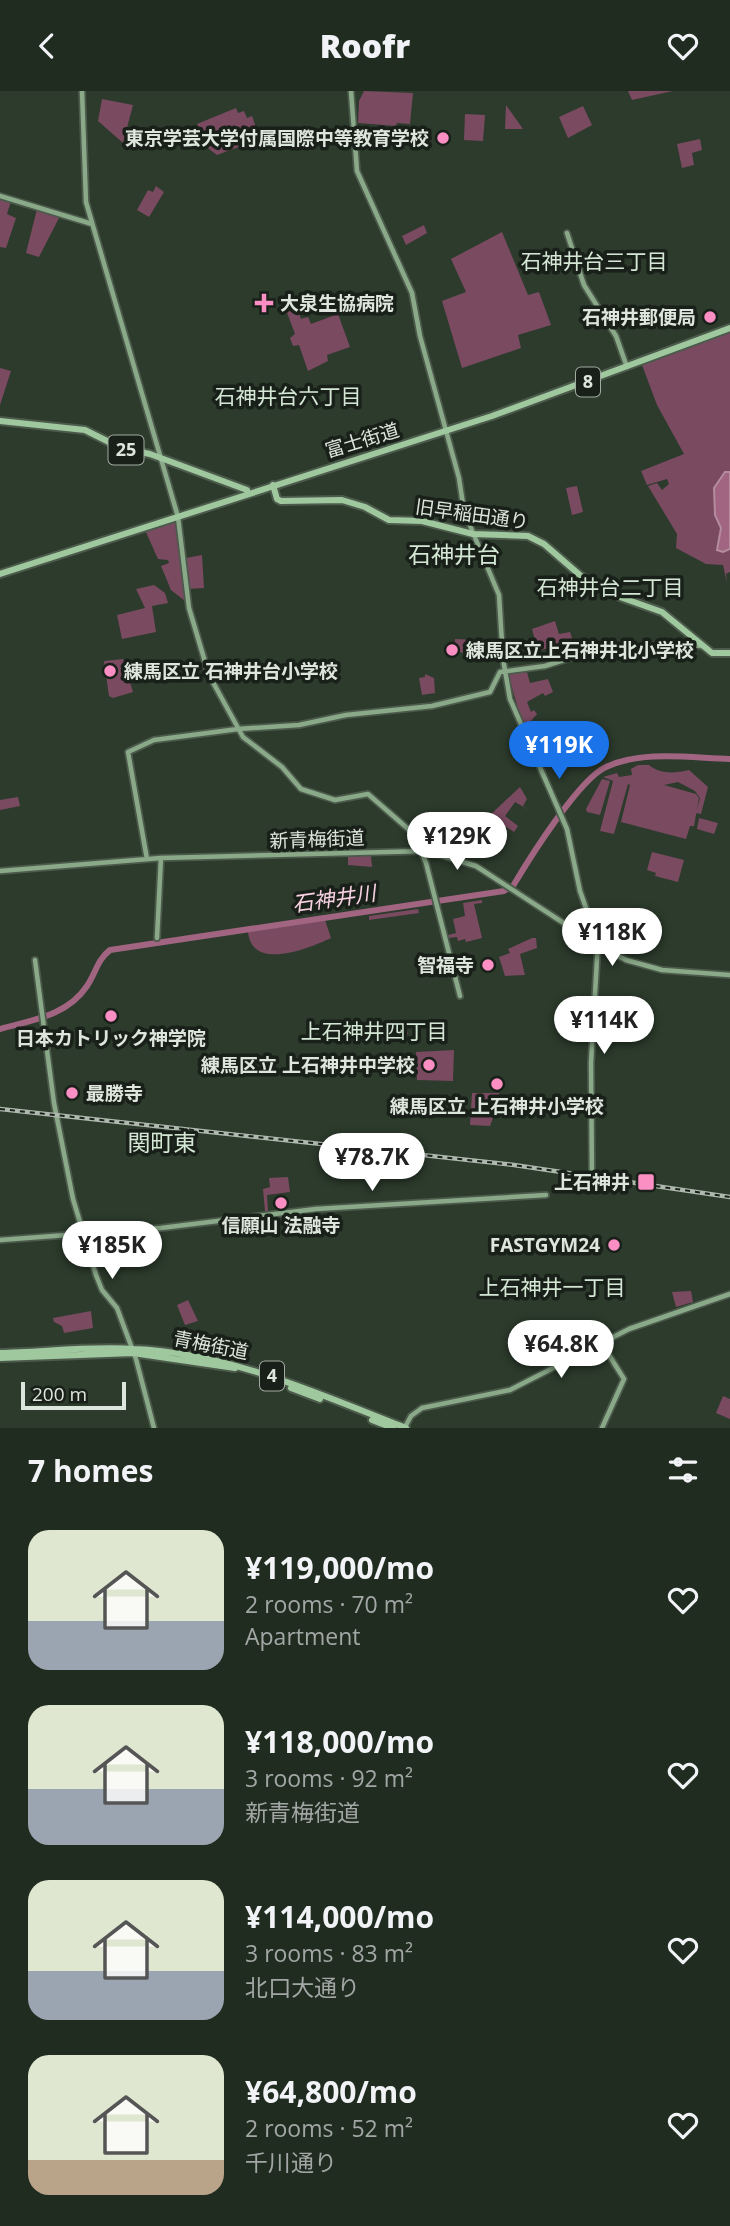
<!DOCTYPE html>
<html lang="en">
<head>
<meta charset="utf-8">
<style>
	body { margin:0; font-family:"Open Sans","Noto Sans JP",sans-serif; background:#29342a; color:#f1f3f6; height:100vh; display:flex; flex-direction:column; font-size:26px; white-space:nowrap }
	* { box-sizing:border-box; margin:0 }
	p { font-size:23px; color:#a2a7a5 }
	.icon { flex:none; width:38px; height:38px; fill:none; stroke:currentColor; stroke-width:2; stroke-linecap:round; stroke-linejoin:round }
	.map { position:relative; height:1337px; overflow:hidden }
	.sheet { display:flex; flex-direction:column; background:#212c21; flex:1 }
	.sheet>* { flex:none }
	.scale { position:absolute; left:21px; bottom:18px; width:105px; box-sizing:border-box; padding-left:7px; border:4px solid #dde6dc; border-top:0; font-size:19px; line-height:24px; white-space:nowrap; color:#dde6dc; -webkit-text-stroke:5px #192019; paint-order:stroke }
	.price { position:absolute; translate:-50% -60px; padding:0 16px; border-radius:24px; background:#fff; color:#222; font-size:23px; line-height:46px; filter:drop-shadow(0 2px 4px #0008) }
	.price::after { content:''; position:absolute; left:50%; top:42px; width:21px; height:16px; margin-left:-10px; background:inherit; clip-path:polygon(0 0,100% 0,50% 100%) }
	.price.selected { background:#1a73e8; color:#fff }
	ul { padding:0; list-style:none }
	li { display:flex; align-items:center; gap:21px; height:175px; padding:0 28px }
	li span { display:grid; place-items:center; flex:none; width:196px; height:140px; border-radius:21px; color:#555 }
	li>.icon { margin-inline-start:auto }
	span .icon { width:84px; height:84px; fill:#fffc; stroke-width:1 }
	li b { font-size:30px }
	h2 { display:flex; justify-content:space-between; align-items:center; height:84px; padding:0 28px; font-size:30px }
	header { display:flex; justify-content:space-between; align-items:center; height:91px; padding:0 28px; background:#212c21; font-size:32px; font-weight:800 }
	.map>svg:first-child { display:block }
</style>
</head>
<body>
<header><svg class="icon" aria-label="back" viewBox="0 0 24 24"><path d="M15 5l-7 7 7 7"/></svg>Roofr<svg class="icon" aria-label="heart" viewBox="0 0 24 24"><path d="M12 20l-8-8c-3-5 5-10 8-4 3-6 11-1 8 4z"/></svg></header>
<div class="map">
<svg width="730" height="1337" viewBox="0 0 730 1337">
	<rect width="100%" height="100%" fill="#2c3b2c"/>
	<!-- green -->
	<path fill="#7a4a61" d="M364 0 413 2 410 33 397 32 396 35 358 32 359 10Z
		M628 0H673L632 9Z
		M102 8 133 14 123 52 98 30Z
		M506 14 523 38H505Z
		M583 15 592 34 568 47 559 26Z
		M236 17 238 22 244 20 247 27 252 25 260 48 217 64 209 58 197 33Z
		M465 23 485 24 483 50 464 49Z
		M700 48 702 59 692 62 694 74 682 77 677 53Z
		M156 95 164 101 149 126 137 119 148 99 153 101Z
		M0 106 11 110 7 123 16 127 6 157 0 156Z
		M37 118 60 125 39 166 26 162Z
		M424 134 427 142 406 154 402 145Z
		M502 141 528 204 539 201 551 234 518 244 521 257 462 277 442 210 466 201 451 168Z
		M297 216 301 228 308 226 311 233 338 223 350 256 327 264 328 270 308 280 299 254 293 255 290 247 295 243 286 219Z
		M730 240V481L726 483 727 492 723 474 706 473 676 457 677 443 648 395 657 392 662 399 669 393 667 388 647 394 641 380 684 363 657 314 642 274Z
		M0 277 11 280 0 314Z
		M577 395 583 421 572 424 566 397Z
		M176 430 185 510 171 499 161 475 169 472 168 469 158 468 145 439Z
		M202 464 204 497 187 498 186 467Z
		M154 494 165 502 168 512 152 515 156 541 122 548 117 524 145 517 136 498Z
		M555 530 559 543 570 541 573 550 538 560 532 538Z
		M455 548 477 549 475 562 454 561Z
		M123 568 133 601 113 607 109 605 104 570Z
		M527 581 530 592 548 588 553 601 545 605 543 602 527 611 531 621 534 619 537 623 524 638 508 583Z
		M425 583 434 587 435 602 422 604 419 587 425 586Z
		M638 674H649C661 684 675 682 689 679L708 696 701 723 696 722 700 707 695 700 678 691 664 694 696 703 699 707 694 735H690L686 748 621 731 630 694 628 693 614 743 600 740 613 690 603 686 617 682 619 686 632 684 631 678Z
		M602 688 610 690 600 724 587 721 586 718Z
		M520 696 527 708 523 715 529 719 515 711 505 725 518 735 514 741 497 730 487 745 499 754 485 745 481 738 489 725Z
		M18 706 20 715 0 719V709Z
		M699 727 718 732 714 743 697 738Z
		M652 761 684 769 678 791 655 785 656 782 647 779Z
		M371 764 372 776 348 774V766Z
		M482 809V812L474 813 482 847 466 851 465 848 458 850 457 846 448 847V844L456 842 453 828 465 825 463 812Z
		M418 818 419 822 369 829V825Z
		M325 829 331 847C310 857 252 881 248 841Z
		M532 847H536L537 857 520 863 525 884 505 885 499 866 510 862 508 858Z
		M390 931H405L408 943 389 949Z
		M454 959 453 990 417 989 416 961Z
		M472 1002H499V1024H494L490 1035 470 1034Z
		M288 1086 290 1101 267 1104 268 1120H265L263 1098 270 1096 269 1087Z
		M691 1200 693 1211 676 1216 672 1201Z
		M188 1209 198 1230 185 1234 177 1214Z
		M91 1220 93 1237 64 1242 62 1235 54 1231 53 1227Z
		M723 1305 730 1308V1328L716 1322Z"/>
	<!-- water -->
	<path fill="#a16582" stroke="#b38c9d" stroke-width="2" d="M725 381H730V458L723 461 717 459 721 437 715 424 714 397Z"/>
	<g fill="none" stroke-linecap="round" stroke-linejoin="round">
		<!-- river -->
		<path stroke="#a16582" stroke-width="6" d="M0 938C32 929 67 925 87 895 96 882 97 869 110 859L504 800 513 795C529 768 579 688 606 676 643 659 691 667 730 668"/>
		<defs>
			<path id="secondary" d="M82 0 86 111 178 426 189 517 209 584 243 646 282 676 301 698 335 709 368 703 414 743 426 772 460 905
				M351 0 357 80 412 202 420 245 459 387 464 420 499 504 503 568 510 608 567 738 580 800 598 851 591 972 592 1090 595 1098
				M0 105 92 133
				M567 142 584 194 616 245 627 276
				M147 768 128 661 154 649 238 638 299 634 346 624 432 615 490 601 500 581 545 575 602 557 680 553 701 555
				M0 780 161 767 426 760 476 775 599 855 626 869 662 879 730 884
				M157 847 161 767
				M35 869 54 1012 73 1108 96 1184 102 1199 117 1217 136 1268 154 1337
				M0 1149 161 1137 316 1118 546 1104
				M405 1336 411 1325 422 1317 510 1299 629 1238 730 1203
				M602 1337 624 1288 602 1253"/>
			<path id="primary" d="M0 330 85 339 121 357 150 363 247 399 248 402
				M273 394 277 408 281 410 342 409 365 416 389 429 422 430 473 443 528 445 544 453 581 485 620 506 662 521 712 562H730
				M0 483 492 325 730 237
				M0 1262C44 1261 90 1255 134 1258 230 1262 318 1303 406 1337
				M0 1267 133 1262 235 1277
				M291 1297 320 1308
				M372 1329 393 1337"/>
		</defs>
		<!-- secondary casing -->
		<use href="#secondary" stroke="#4c5a4c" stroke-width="8"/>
		<!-- primary casing -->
		<use href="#primary" stroke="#4c5a4c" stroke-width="10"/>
		<!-- secondary -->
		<use href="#secondary" stroke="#89a988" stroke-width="4.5"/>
		<!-- primary -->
		<use href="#primary" stroke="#9fc89e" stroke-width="6"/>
		<defs>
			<path id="rail" d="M0 1018 514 1074 730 1106"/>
		</defs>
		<!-- rail casing -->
		<use href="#rail" stroke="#aeb9ad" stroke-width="4.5"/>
		<!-- rail -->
		<use href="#rail" stroke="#192019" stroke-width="2" stroke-dasharray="5" stroke-linecap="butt"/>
	</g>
	<!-- markers -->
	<g fill="#fb8fc4" stroke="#192019" stroke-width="2.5">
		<circle cx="443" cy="47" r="7"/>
		<path d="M260.5 201.5h7v7h7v7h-7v7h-7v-7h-7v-7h7z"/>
		<circle cx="710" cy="226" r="7"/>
		<circle cx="452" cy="559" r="7"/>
		<circle cx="110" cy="580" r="7"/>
		<circle cx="488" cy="874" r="7"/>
		<circle cx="111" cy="925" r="7"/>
		<circle cx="429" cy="974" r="7"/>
		<circle cx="497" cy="993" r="7"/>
		<circle cx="72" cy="1002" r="7"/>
		<rect x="637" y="1082" width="18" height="18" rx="3.5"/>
		<circle cx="281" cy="1112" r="7"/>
		<circle cx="614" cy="1154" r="7"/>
	</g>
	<g text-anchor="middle" stroke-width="7" stroke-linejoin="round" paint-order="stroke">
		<!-- shield labels -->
		<g fill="#192019" stroke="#a2aba2" stroke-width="2">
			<rect x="576" y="276.5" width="24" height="29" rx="5"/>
			<rect x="108.5" y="344.5" width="35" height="29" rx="5"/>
			<rect x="260" y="1270.5" width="24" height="29" rx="5"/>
		</g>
		<g font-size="18" font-weight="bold" fill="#dde6dc">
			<text x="588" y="297">8</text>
			<text x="126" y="365">25</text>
			<text x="272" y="1291">4</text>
		</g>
		<!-- poi labels -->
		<g font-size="19" font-weight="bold" fill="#dde6dc" stroke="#192019" text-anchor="end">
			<text x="429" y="54">東京学芸大学付属国際中等教育学校</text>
			<text x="280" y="219" text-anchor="start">大泉生協病院</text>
			<text x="696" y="233">石神井郵便局</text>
			<text x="466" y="566" text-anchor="start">練馬区立上石神井北小学校</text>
			<text x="124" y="587" text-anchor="start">練馬区立 石神井台小学校</text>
			<text x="474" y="881">智福寺</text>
			<text x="111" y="954" text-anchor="middle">日本カトリック神学院</text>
			<text x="415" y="981">練馬区立 上石神井中学校</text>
			<text x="86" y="1009" text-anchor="start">最勝寺</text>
			<text x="497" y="1022" text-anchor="middle">練馬区立 上石神井小学校</text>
			<text x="630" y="1098">上石神井</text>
			<text x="281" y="1141" text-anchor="middle">信願山 法融寺</text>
			<text x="600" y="1161">FASTGYM24</text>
		</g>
		<!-- street labels -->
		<g font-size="19" fill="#dde6dc" stroke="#192019">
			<text transform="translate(362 349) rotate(-17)" y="7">富士街道</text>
			<text transform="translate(472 423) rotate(8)" y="7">旧早稲田通り</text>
			<text transform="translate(317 748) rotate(-2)" y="7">新青梅街道</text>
			<text transform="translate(211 1254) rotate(11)" y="7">青梅街道</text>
		</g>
		<!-- neighbourhood labels -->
		<g font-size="21" fill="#d4e7d4" stroke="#192019">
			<text x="594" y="178">石神井台三丁目</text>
			<text x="288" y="313">石神井台六丁目</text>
			<text x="610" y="504">石神井台二丁目</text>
			<text x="374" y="948">上石神井四丁目</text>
			<text x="552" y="1204">上石神井一丁目</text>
		</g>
		<!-- water labels -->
		<g font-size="21" font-style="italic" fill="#f8d2e3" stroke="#192019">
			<text transform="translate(334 808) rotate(-8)" y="7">石神井川</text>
		</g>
		<!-- quarter labels -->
		<g font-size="23" fill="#d4e7d4" stroke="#192019">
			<text x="454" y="472">石神井台</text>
			<text x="162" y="1060">関町東</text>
		</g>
	</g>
</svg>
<div class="scale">200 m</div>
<b class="price selected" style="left:559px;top:690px">¥119K</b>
<b class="price" style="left:457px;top:781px">¥129K</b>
<b class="price" style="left:612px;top:877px">¥118K</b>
<b class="price" style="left:604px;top:965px">¥114K</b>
<b class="price" style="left:372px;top:1102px">¥78.7K</b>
<b class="price" style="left:112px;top:1190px">¥185K</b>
<b class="price" style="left:561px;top:1289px">¥64.8K</b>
</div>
<section class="sheet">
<h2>7 homes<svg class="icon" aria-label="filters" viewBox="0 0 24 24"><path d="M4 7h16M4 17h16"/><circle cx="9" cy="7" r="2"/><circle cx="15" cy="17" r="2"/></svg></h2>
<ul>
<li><span style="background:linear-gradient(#dfe7d0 65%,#9aa5b1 0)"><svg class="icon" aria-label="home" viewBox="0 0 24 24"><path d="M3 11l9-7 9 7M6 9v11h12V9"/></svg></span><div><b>¥119,000/mo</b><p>2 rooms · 70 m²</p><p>Apartment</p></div><svg class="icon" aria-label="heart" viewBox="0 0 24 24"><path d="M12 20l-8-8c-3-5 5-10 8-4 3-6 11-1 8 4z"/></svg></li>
<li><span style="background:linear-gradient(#dfe7d0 60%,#9aa5b1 0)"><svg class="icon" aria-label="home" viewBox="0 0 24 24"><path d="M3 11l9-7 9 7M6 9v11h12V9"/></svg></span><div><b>¥118,000/mo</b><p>3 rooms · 92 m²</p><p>新青梅街道</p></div><svg class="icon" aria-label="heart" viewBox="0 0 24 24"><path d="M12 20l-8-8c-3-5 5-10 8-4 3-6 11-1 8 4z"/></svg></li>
<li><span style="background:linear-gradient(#dfe7d0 65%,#9aa5b1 0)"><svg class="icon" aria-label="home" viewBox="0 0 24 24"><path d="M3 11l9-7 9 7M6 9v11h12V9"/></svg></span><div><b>¥114,000/mo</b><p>3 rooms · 83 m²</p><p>北口大通り</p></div><svg class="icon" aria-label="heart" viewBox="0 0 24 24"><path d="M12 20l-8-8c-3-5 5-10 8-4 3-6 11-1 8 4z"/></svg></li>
<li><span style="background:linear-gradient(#dfe7d0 75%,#b9a48a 0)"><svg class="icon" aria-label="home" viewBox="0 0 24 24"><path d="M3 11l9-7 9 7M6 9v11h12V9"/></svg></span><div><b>¥64,800/mo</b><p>2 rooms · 52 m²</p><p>千川通り</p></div><svg class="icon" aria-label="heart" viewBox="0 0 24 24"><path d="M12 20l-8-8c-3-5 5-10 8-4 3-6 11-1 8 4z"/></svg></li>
</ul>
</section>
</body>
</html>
